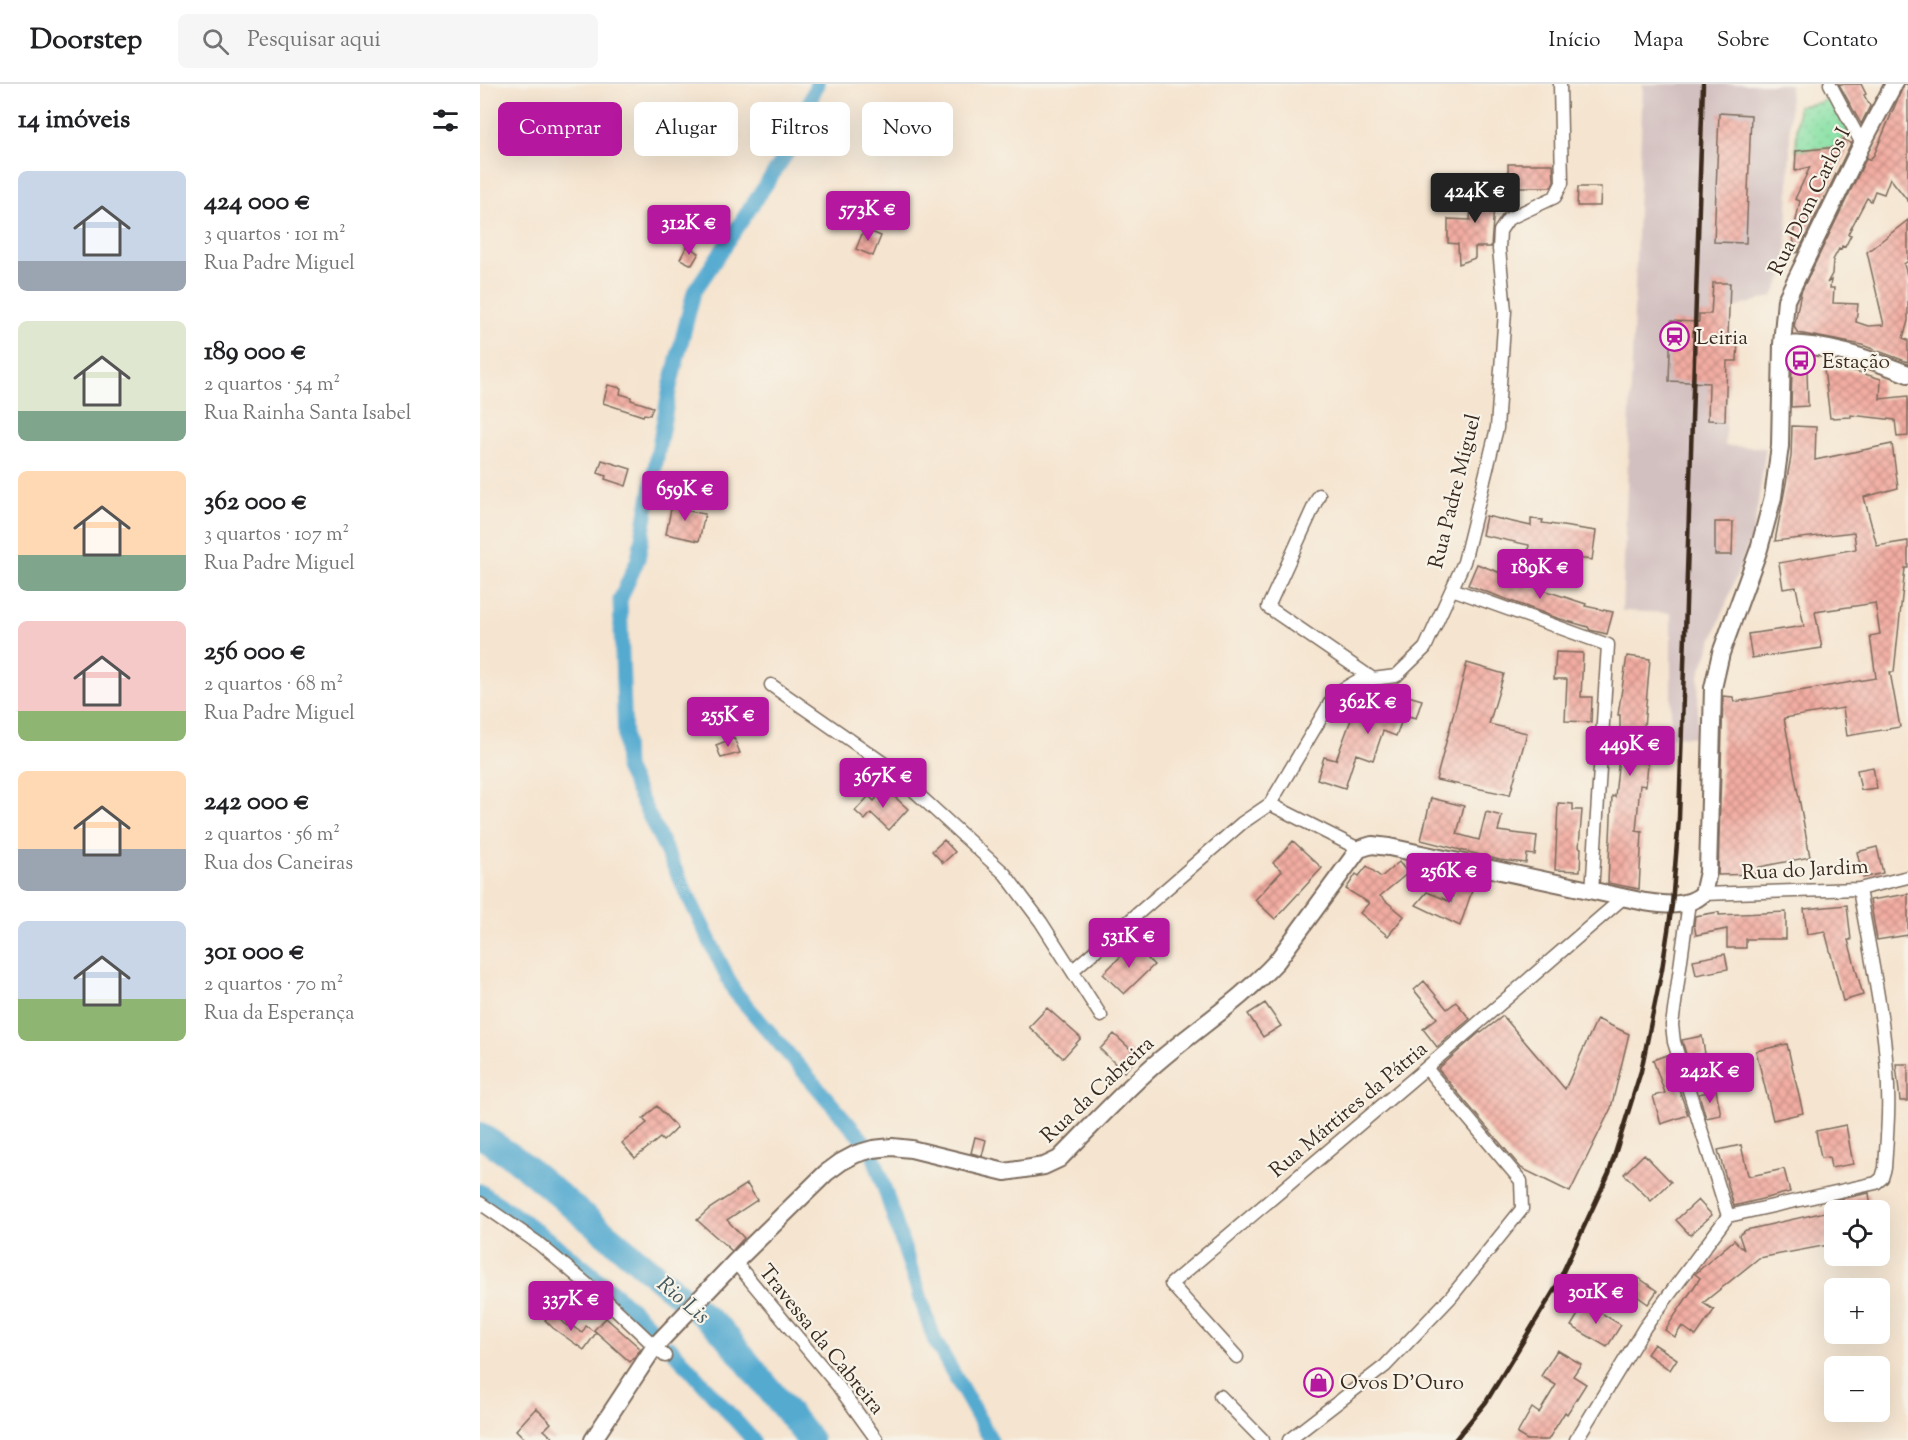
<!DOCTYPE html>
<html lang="pt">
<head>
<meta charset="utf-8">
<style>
	body { margin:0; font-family:"Sorts Mill Goudy",serif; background:#f6f6f6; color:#202124; height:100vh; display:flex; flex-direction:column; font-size:22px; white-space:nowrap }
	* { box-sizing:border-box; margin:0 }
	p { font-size:20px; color:#757577 }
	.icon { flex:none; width:33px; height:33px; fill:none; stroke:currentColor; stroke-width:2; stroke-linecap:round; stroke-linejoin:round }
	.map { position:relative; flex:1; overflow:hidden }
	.details { display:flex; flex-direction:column; background:#fff; width:480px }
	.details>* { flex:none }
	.banner { position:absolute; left:18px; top:18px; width:570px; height:54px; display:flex; gap:12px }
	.controls { position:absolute; left:1344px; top:1116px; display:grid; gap:12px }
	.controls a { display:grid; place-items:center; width:66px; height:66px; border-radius:9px; background:#fff; box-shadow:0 6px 24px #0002; font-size:30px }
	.price { position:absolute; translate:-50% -51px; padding:0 14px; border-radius:6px; background:#b5179e; color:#fff; font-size:20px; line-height:39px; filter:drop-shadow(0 2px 3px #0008) }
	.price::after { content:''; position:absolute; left:50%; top:36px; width:18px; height:14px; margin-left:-9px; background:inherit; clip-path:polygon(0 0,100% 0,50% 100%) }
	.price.on { background:#222; color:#fff }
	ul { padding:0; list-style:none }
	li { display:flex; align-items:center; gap:18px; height:150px; padding:0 18px }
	li span { display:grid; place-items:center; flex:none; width:168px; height:120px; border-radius:9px; color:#555 }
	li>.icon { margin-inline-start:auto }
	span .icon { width:72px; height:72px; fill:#fffc; stroke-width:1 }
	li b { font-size:26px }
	h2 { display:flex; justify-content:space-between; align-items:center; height:72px; padding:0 18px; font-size:26px }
	.tag { padding:0 21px; border-radius:9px; background:#fff; box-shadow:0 6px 24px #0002; font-size:21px; line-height:54px }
	.tag.on { background:#b5179e; color:#fff }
	header { display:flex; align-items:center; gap:36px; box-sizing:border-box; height:84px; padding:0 30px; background:#fff; border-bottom:2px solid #e0e0e0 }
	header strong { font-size:28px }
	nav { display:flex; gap:33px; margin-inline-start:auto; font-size:21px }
	.search { width:420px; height:54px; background:#f6f6f6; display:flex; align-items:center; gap:15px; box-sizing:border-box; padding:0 21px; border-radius:9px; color:#757577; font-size:22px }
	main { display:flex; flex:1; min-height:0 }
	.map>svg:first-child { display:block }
</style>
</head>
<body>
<header>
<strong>Doorstep</strong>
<div class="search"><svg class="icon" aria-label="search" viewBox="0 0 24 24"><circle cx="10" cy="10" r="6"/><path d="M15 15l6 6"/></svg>Pesquisar aqui</div>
<nav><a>Início</a><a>Mapa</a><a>Sobre</a><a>Contato</a></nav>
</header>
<main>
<section class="details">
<h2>14 imóveis<svg class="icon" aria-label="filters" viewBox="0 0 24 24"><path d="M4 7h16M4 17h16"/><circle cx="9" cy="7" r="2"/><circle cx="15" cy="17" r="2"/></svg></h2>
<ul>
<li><span style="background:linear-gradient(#c9d6e8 75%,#9aa5b1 0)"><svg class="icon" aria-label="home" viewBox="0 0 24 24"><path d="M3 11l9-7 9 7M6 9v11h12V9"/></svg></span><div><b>424 000 €</b><p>3 quartos · 101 m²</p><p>Rua Padre Miguel</p></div></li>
<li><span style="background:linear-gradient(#dfe7d0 75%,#7fa58c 0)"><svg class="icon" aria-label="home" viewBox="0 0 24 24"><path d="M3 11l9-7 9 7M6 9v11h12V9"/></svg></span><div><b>189 000 €</b><p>2 quartos · 54 m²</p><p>Rua Rainha Santa Isabel</p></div></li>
<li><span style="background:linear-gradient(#ffd9b3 70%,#7fa58c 0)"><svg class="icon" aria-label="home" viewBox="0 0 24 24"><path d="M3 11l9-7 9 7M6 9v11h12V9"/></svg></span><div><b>362 000 €</b><p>3 quartos · 107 m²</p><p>Rua Padre Miguel</p></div></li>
<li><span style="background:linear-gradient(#f6c9c9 75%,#8fb573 0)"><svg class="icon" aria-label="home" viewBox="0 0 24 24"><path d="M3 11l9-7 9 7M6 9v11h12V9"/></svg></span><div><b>256 000 €</b><p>2 quartos · 68 m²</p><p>Rua Padre Miguel</p></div></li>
<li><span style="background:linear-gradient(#ffd9b3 65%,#9aa5b1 0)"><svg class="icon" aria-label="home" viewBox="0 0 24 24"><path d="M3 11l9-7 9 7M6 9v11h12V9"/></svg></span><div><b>242 000 €</b><p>2 quartos · 56 m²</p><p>Rua dos Caneiras</p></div></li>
<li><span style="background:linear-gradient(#c9d6e8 65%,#8fb573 0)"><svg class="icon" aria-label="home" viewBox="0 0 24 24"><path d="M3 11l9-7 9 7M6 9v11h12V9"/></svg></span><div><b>301 000 €</b><p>2 quartos · 70 m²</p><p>Rua da Esperança</p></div></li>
</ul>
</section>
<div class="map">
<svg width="1428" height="1356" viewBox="0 0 1428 1356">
	<defs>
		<pattern id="grass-dots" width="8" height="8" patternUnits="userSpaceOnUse" patternTransform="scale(1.5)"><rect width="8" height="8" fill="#88e1a6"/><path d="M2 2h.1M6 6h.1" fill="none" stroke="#76c18e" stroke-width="1.8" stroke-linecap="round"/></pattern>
		<pattern id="building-cross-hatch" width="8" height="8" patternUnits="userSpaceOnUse" patternTransform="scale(1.5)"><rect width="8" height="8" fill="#f3ada3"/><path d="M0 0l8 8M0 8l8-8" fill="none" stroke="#c68d84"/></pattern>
	</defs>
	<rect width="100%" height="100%" fill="#f7f3e8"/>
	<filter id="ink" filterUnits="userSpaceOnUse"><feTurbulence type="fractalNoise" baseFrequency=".0167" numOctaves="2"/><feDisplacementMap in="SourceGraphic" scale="12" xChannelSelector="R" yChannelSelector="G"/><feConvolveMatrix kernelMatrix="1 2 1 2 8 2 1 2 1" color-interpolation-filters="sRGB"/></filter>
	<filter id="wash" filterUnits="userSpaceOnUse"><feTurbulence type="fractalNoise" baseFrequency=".008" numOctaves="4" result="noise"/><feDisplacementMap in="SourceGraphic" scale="24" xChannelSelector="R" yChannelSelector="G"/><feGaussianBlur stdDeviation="1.35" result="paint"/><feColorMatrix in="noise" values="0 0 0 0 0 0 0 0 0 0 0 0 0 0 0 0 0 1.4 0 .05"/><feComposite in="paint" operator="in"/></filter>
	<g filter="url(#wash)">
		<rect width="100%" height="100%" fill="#f5e4cf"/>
		<!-- railway -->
		<path fill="#d2bfbf" d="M1163 0H1310V66L1306 186 1293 212 1251 225 1245 362 1286 364 1274 446 1219 591 1217 653 1191 652V529L1142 527Z"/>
		<!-- grass -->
		<path fill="url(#grass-dots)" stroke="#628662" stroke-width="1.5" d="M1351 13 1369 45 1358 63 1316 67 1318 22 1338 19Z"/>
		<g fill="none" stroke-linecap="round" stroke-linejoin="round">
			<!-- canal -->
			<path stroke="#54aad0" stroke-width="15" d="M337 0 313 60 214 208 190 303 158 475 140 516 146 684 254 907 386 1060
				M394 1073 454 1255 511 1356
				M0 1107C63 1148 121 1194 175 1247
				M190 1263 273 1356"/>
			<!-- river -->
			<path stroke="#54aad0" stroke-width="26" d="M0 1051 36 1075 242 1247 330 1356"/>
		</g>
		<g id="blocks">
			<!-- building -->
			<path fill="url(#building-cross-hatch)" d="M1359 0H1381L1386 10 1384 11 1390 22 1381 40Z
				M1424 0H1428V117L1410 94 1404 110 1395 107 1391 117 1387 114 1368 150 1371 151 1365 163 1362 162 1361 166 1359 165 1353 176 1352 190 1347 199 1351 196 1350 204H1354L1353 219 1378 220 1376 238 1388 242 1404 241 1387 168 1428 136V177L1424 180 1428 195V237L1423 254 1428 256V278L1382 261 1318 249 1314 243 1321 208 1387 73 1389 76 1394 71Z
				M1239 29 1271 31 1266 159 1234 158Z
				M1363 55 1371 59 1318 168 1315 169 1313 151 1320 117 1315 115 1330 83 1315 87 1316 67 1358 63Z
				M1028 80H1073L1074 97 1071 103H1029Z
				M992 103 1019 104 1018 122H1014L1011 163H995V174L979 180 978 160 968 159V135L990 136Z
				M1098 103H1121L1120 122H1097Z
				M384 145 401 152 393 172 376 165Z
				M207 162 219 169 212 181 200 175Z
				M1233 199H1250L1248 252 1258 253 1257 277H1247L1245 337 1228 336 1229 299 1189 297 1191 237 1219 238V230H1231Z
				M1327 285 1328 322 1311 323 1312 286Z
				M1344 285 1375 287 1401 295 1400 315 1428 312V352L1417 353 1415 336 1371 331V333L1350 334Z
				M128 301 141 304 140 310 151 313V316L173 323 170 331 164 330 163 332 123 319Z
				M1312 342 1336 343 1335 376 1412 360 1418 404 1384 413 1397 462 1428 457V484H1425L1414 588H1410L1420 643 1367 652 1363 624 1304 634 1330 773 1279 783 1280 790 1238 791 1243 612 1253 613 1254 618 1396 594 1390 552 1400 550 1395 519 1335 528 1342 564 1272 574 1268 550 1324 542 1316 503 1303 505 1299 479 1376 465 1374 448 1295 457 1311 373Z
				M122 376 151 385 146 402 125 395 126 392 118 389Z
				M193 415 209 418 208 427 225 430 219 457 186 450Z
				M1006 432 1051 442V435L1063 436 1062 439 1116 447 1112 476 1048 468 1049 461 1002 451Z
				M1235 438H1253L1252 471H1235Z
				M997 480 1045 498V500L1106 520 1105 522 1133 528 1127 550 1110 546 1108 543 1077 534 988 501Z
				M1076 568 1103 569 1101 613H1112L1111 638 1085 637 1087 595H1074Z
				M1147 572 1170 575 1164 643H1166L1165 679 1168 680 1166 702 1160 701 1156 747 1162 748 1159 805 1128 799 1132 712 1135 713 1140 663V631H1138Z
				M987 579 1024 590 1009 640 1047 649 1030 711 956 696Z
				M908 606 942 616 936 634 924 631 916 652 903 647 893 676 876 670 865 704 837 695 844 673 856 676 876 622 900 631Z
				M254 654 260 669 241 674 236 661Z
				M1393 683 1397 704 1381 706 1377 686Z
				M405 704 428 725 409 746 391 729 385 736 375 727 389 712 394 717Z
				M951 714 984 722 977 750 999 756 1006 728 1022 732 1018 747 1057 752 1055 771 1047 770 1046 779 1020 776 941 756Z
				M1078 719 1093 720V726H1102L1099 763 1101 764 1100 787 1075 786Z
				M464 756 475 768 463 779 452 767Z
				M813 757 842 784 795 835 775 816 802 787 793 779Z
				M1397 763 1403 789 1383 794 1377 768Z
				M919 778 928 789 900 812 924 832 908 852 880 829 889 819 866 805 876 790 879 792 887 782 901 793Z
				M977 797 994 801 980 842 936 821 947 808 971 818Z
				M1428 810V851L1397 856 1390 816Z
				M1367 821 1371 856H1368L1383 911 1363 917 1345 847 1327 850 1324 825Z
				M1239 828V831L1306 828V855H1266V864H1247V845L1216 851 1214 840 1215 832Z
				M653 860 674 881 644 910 623 890Z
				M1245 870 1248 885 1216 891 1213 876Z
				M944 897 967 925 976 918 990 935 957 963 943 945 957 934 934 906Z
				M785 919 801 942 783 953 768 930Z
				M567 924 601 954 583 974 549 943Z
				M1023 932 1085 1005 1117 935 1149 950 1131 1024 1090 1108 1041 1084 958 985 1000 948 1001 949Z
				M634 950 659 973 644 988 620 965Z
				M1222 952 1225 970 1207 974 1202 956Z
				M1307 960 1323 1029 1293 1036 1276 967Z
				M1187 971 1208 1031 1181 1040 1173 1012 1185 1009 1173 976Z
				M1416 980H1428V1017H1420Z
				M1236 1006 1241 1031 1226 1034 1219 1010Z
				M177 1022 197 1044 183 1057 180 1054 155 1074 142 1059 167 1039 163 1035Z
				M1366 1041 1373 1080 1351 1084 1349 1073 1341 1074 1336 1047Z
				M495 1053 506 1056 502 1072 491 1069Z
				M1261 1061 1268 1091 1271 1092 1304 1085 1310 1108 1254 1122 1238 1066Z
				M1164 1070 1191 1098 1171 1117 1144 1090Z
				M267 1100 277 1116 247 1136 264 1154 252 1167 217 1136 229 1125Z
				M1389 1109 1391 1125 1354 1126V1160L1279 1174 1223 1219 1234 1226 1216 1252 1202 1242 1195 1253 1185 1246 1220 1194 1215 1190 1217 1188 1254 1156 1264 1166 1259 1151 1266 1146 1354 1126 1352 1117Z
				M1218 1116 1232 1131 1210 1151 1196 1136Z
				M1159 1194 1177 1207 1168 1220 1157 1212 1150 1222 1130 1209 1138 1197 1150 1206Z
				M1105 1219 1141 1241 1127 1263 1091 1242Z
				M74 1228 87 1242 89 1240 102 1249 106 1242 116 1249 104 1266 73 1244 65 1236Z
				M126 1234 161 1265 150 1278 114 1246Z
				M1174 1260 1197 1275 1190 1286 1167 1270Z
				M1077 1266 1101 1280 1093 1292 1106 1300 1087 1330 1085 1328 1068 1356H1047L1037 1350 1052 1324 1059 1329 1076 1301 1061 1292Z
				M56 1324 71 1339 64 1346 75 1356H46L36 1346Z"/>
		</g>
	</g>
	<g filter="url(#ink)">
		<use href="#blocks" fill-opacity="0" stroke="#7c6b5c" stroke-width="1.5"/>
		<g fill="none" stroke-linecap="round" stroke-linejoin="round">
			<defs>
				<path id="street" d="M1350 0 1382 60
					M839 411 788 523 893 595
					M972 505 1128 561 1112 808
					M291 601 406 681 525 790 561 838 621 932
					M879 765 790 720 851 617 863 605 877 597 916 592 945 564 984 478 1017 344 1025 227 1019 165 1020 147 1028 135 1075 113 1082 99 1080 0
					M1223 810 1379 805 1428 793
					M1209 818 1192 941 1194 958 1248 1132
					M593 886 762 739 790 720
					M0 1119 58 1159 127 1217 185 1272
					M255 1178 358 1302 397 1356
					M757 1273 691 1200 946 984 1143 814
					M740 1312 783 1356
					M809 1356 905 1282 971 1213 1042 1125 1041 1097 946 984
					M1096 1356 1165 1243 1248 1132 1396 1099 1402 1094 1405 1084C1407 1052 1410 1019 1407 987 1403 926 1389 865 1379 805"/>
				<path id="secondary" d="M1302 260C1347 260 1387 274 1428 290
					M113 1356 175 1262 255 1178 346 1089 361 1078 376 1070 393 1065 412 1063 431 1065 525 1088 564 1082 579 1075C611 1043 646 1004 681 975 720 942 762 915 797 877L879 765 892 761 909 763 1165 818C1185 821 1207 824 1223 810L1228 788 1233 604 1241 569 1279 465 1293 413 1300 362 1302 260 1306 216 1382 60 1414 0"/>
			</defs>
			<!-- street casing -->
			<use href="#street" stroke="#7c6b5c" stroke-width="15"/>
			<!-- secondary casing -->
			<use href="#secondary" stroke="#7c6b5c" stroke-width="20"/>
			<!-- street -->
			<use href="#street" stroke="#fff" stroke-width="12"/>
			<!-- secondary -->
			<use href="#secondary" stroke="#fff" stroke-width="16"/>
			<!-- rail -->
			<path stroke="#3b2a1e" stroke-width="4.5" d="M975 1356 1006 1318 1075 1205 1129 1089 1161 987 1182 885 1192 821 1199 734 1223 0"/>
		</g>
	</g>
	<!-- icons -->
	<defs>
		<symbol id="station-ring" viewBox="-11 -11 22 22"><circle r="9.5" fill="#f7f3e8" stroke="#b5179e" stroke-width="1.5"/><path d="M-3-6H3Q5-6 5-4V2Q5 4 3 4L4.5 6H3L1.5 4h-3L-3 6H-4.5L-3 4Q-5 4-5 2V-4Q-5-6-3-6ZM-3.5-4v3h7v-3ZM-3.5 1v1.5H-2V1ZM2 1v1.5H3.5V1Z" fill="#b5179e"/></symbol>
		<symbol id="bus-ring" viewBox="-11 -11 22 22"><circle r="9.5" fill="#f7f3e8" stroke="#b5179e" stroke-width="1.5"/><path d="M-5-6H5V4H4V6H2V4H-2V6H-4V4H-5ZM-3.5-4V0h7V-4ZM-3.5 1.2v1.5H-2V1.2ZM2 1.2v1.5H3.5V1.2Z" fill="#b5179e"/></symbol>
		<symbol id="shop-ring" viewBox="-11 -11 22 22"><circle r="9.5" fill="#f7f3e8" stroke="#b5179e" stroke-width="1.5"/><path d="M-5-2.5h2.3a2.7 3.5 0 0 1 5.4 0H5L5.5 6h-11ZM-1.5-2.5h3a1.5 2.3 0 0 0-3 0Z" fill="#b5179e"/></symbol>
	</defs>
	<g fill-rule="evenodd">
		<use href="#station-ring" x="1178" y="236" width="33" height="33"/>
		<use href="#bus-ring" x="1304" y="260" width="33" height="33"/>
		<use href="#shop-ring" x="822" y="1282" width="33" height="33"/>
	</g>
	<g text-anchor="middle" stroke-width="4.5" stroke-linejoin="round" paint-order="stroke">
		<!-- street labels -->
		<g font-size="21" fill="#3b2a1e" stroke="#f7f3e8">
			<text transform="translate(1329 117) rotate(-64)" y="7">Rua Dom Carlos I</text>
			<text transform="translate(974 407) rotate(-76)" y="7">Rua Padre Miguel</text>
			<text transform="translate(1325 785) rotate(-3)" y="7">Rua do Jardim</text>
			<text transform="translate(617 1005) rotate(-43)" y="7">Rua da Cabreira</text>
			<text transform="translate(868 1025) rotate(-40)" y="7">Rua Mártires da Pátria</text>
			<text transform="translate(342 1255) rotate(51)" y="7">Travessa da Cabreira</text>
		</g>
		<!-- poi labels -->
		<g font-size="21" fill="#3b2a1e" stroke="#f7f3e8" text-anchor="start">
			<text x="1216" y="260">Leiria</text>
			<text x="1342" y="284">Estação</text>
			<text x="860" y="1305">Ovos D'Ouro</text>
		</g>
		<!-- water labels -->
		<g font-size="22" font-style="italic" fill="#44575c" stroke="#f7f3e8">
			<text transform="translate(204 1215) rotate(40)" y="8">Rio Lis</text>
		</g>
	</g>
</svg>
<div class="controls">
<a><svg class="icon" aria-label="locate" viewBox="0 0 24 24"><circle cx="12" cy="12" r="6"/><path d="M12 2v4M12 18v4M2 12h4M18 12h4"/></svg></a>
<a>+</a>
<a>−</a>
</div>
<b class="price on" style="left:995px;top:140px">424K €</b>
<b class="price" style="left:388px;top:158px">573K €</b>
<b class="price" style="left:209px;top:172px">312K €</b>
<b class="price" style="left:205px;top:438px">659K €</b>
<b class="price" style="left:1060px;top:516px">189K €</b>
<b class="price" style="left:888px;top:651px">362K €</b>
<b class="price" style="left:248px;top:664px">255K €</b>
<b class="price" style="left:1150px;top:693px">449K €</b>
<b class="price" style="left:403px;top:725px">367K €</b>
<b class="price" style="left:969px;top:820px">256K €</b>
<b class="price" style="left:649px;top:885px">531K €</b>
<b class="price" style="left:1230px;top:1020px">242K €</b>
<b class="price" style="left:1116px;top:1241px">301K €</b>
<b class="price" style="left:91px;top:1248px">337K €</b>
<div class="banner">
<a class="tag on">Comprar</a>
<a class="tag">Alugar</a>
<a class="tag">Filtros</a>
<a class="tag">Novo</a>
</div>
</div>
</main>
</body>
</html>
